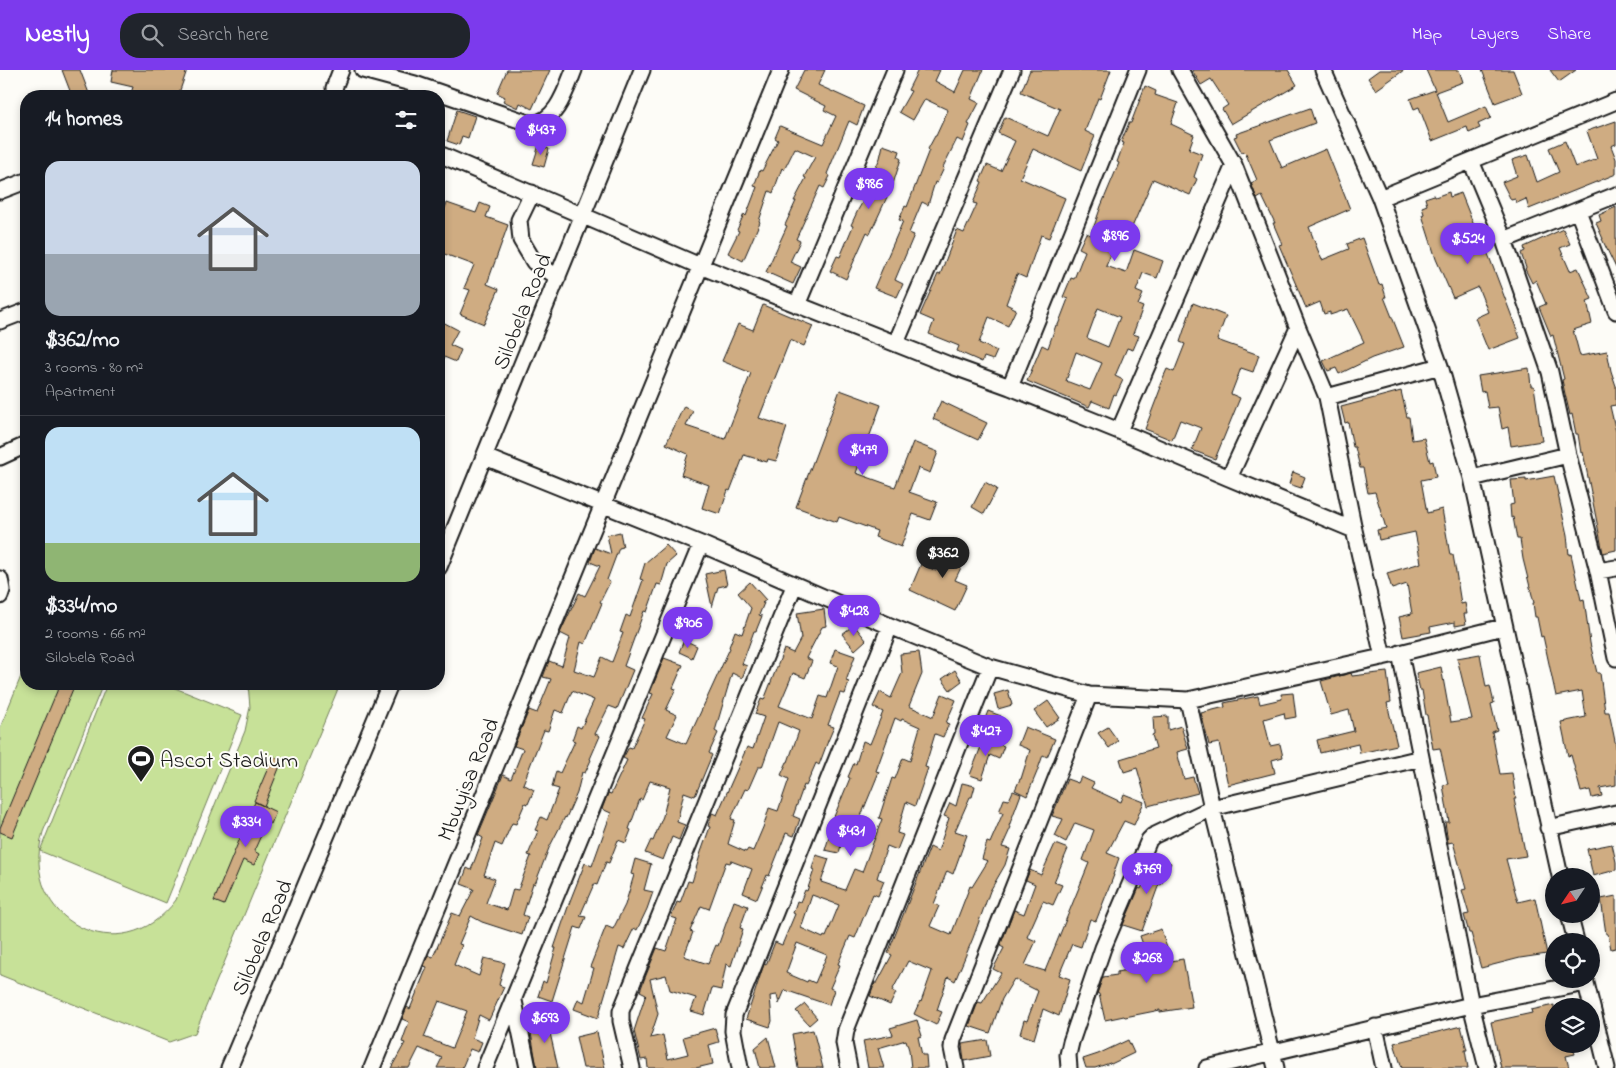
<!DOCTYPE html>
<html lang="en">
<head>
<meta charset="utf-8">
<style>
	body { margin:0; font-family:"Indie Flower",sans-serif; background:#20242c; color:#f1f3f6; height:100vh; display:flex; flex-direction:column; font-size:19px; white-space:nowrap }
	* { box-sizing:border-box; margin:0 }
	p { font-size:16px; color:#9ea1a6 }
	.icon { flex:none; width:28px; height:28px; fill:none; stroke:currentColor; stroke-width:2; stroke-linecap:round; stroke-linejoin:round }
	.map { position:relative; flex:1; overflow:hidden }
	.details { position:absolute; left:20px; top:20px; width:425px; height:600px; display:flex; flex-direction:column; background:#171b24; border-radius:20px; box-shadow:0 2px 8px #0003 }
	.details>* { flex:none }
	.needle { width:32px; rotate:235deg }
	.buttons { position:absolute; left:1545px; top:798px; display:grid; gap:10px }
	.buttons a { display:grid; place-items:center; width:55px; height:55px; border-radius:50%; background:#171b24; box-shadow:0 2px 8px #0003; font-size:25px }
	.price { position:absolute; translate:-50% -42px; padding:0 11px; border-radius:18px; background:#7c3aed; color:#fff; font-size:16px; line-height:32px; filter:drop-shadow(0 1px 2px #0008) }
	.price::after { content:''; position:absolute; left:50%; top:30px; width:15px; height:11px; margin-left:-8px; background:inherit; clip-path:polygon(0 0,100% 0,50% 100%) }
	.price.active { background:#222; color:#fff }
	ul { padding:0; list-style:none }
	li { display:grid; align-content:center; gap:10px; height:265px; padding:0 25px }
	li+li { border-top:1px solid #363941 }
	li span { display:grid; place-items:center; height:155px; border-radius:15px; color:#555 }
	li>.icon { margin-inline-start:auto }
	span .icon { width:90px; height:90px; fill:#fffc; stroke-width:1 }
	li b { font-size:21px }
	h2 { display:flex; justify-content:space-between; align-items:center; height:60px; padding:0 25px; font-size:21px }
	header { display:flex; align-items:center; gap:30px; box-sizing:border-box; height:70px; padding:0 25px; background:#7c3aed; color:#fff }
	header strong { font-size:24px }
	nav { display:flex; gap:28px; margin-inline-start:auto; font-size:18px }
	.search { width:350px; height:45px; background:#20242c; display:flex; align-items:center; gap:12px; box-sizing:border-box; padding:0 18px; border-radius:20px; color:#9ea1a6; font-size:19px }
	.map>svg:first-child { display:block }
</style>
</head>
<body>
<header>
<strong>Nestly</strong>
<div class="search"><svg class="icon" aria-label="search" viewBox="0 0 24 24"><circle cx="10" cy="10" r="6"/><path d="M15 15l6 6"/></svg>Search here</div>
<nav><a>Map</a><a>Layers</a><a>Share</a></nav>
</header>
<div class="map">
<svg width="1616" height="998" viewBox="0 0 1616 998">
	<rect width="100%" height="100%" fill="#fdfcf7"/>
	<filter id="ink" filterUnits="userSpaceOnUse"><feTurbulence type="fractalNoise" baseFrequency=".02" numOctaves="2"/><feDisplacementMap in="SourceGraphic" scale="10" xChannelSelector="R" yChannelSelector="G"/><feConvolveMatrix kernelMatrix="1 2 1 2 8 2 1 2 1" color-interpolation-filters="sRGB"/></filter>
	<g filter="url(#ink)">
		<!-- green -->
		<path fill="#c7e198" stroke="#727e5a" d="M26 594V614H103L43 762C17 850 122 904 176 830L245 661 250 637 248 614H340L195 963 169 972 0 905V658Z
			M107 614H165L242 645 166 833 40 781Z"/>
		<!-- building -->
		<path fill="#cfac82" stroke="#1c1c1c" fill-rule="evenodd" d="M62 0H80L90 26H72Z
			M113 0H187L178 26H130L133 17 111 12Z
			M507 0H550L532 39 520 33 518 38 503 31 505 27 497 23Z
			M804 0H825L818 15 864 36 857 55 849 51 827 104 830 106 824 118 820 116 796 169 800 171 790 192 801 197 793 214 766 202 787 156 785 155 796 131H794L806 108 804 107 815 87 795 78 784 100 782 98 773 123 769 121 759 151 760 152 743 191 728 183 739 161 737 160 744 144 746 146 757 117 754 116 760 100 762 101 778 70 775 68 780 56 823 74 836 46 824 40 826 36 794 20Z
			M918 0H940L935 11 955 22 965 0H983L971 29 979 33 968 54 970 55 963 72 957 69 943 97 944 98 937 113 935 112 928 135 922 132 909 163 914 165 895 210 903 214 897 227 874 218 903 151 899 150 905 136 907 137 929 80 928 79 935 66H936L948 40 925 29 913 50 899 42 911 21 908 20Z
			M1030 0H1111L1100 29 1098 28 1085 61 1095 66 1081 101 1033 79 1020 108 1065 128 1049 168 1041 165 1026 208 1017 204 1006 234 1016 239 1008 256 989 247 979 273 997 281 993 290 984 287 982 292 957 281 959 276 929 264 934 251 920 245 938 204 940 205 957 160 964 163 977 134 973 133 982 112 980 111 987 95 1001 101 1015 71 998 63 1005 47 1048 66 1060 39 1021 22Z
			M1192 0H1288L1297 15 1231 54 1222 39 1228 35 1211 9 1201 15Z
			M1379 0H1404L1376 20 1368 8Z
			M1426 0H1459L1463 12 1436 22 1448 52 1486 36 1491 48 1478 54 1480 58 1469 63 1467 57 1432 71 1419 37 1414 39 1410 29 1435 20Z
			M1482 0H1513L1522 23 1495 33Z
			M1550 0H1576L1559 12Z
			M1145 16 1156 21 1155 25 1178 33 1171 54 1194 65 1189 79 1202 84 1194 107 1197 109 1190 125 1153 109 1126 171 1118 168 1106 196 1126 203 1134 180 1163 191 1157 208 1143 203 1136 221 1143 224 1138 235 1143 237 1133 264 1139 266 1133 280 1127 278 1115 306 1123 310 1116 325 1114 324 1109 338 1092 331 1089 337 1027 311 1042 275 1048 278 1056 255H1058L1068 229 1063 227 1071 208 1074 209 1085 181 1079 178 1086 163 1091 165 1101 136 1119 93 1117 92 1124 73 1121 72 1129 53H1131ZM1098 238 1120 247 1108 277 1087 268ZM1076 282 1102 293 1090 320 1066 311Z
			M1310 38 1315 53 1270 70 1282 98 1326 79 1350 139 1309 157 1317 178 1322 190 1349 179 1347 174 1362 168 1379 215 1382 214 1386 227H1384L1404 277 1372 288 1339 304 1336 298 1328 301 1323 291 1364 272 1348 239 1330 245V242L1324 244 1320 232 1306 238 1279 175 1282 174 1273 153H1275L1262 126 1257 129 1251 113 1257 110 1245 82 1242 83 1234 67 1237 66 1236 64Z
			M457 40 475 46 468 68 462 66 459 75 447 71Z
			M1616 51V74L1611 76 1616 89V104L1529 139 1526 129 1517 133 1515 129 1511 130 1502 112 1517 106 1512 90 1528 85 1537 112 1559 102 1549 78 1565 71 1575 97 1597 89 1587 61Z
			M539 75 549 79 544 97 533 94Z
			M883 75 900 81 898 87 901 89 893 114 870 164 867 162 846 209 830 201 837 186 840 187 853 156 851 155 858 140 874 112 870 110 880 88Z
			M1449 122 1450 127 1461 123 1483 178 1485 177 1490 189 1520 268 1488 280 1475 248 1488 242 1478 217 1453 228 1436 189 1422 145 1424 144 1422 137 1427 135 1425 128 1434 125 1435 127Z
			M447 133 476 143 480 133 490 137 486 147 508 155 487 214 499 219 484 254 460 244 470 220 464 218 474 195 439 182V153Z
			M1616 137V198L1602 169H1603L1596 153 1601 151 1599 145Z
			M1563 159 1570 174 1560 178 1570 201 1578 198 1592 229 1587 231 1592 254 1573 260 1580 286 1607 281 1611 301 1616 316V335L1610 336 1616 362V480L1603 483 1583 382 1581 383 1578 364H1576L1572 344 1570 345 1565 324 1562 310 1564 309 1553 265 1551 266 1539 237 1546 234 1536 210 1532 213 1525 199 1526 198 1521 183 1525 181 1524 177Z
			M1193 233 1226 246 1217 270 1259 285 1253 302 1241 298 1231 324 1240 328 1215 389 1192 380 1201 358 1180 350 1172 370 1145 359 1161 317H1159L1167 299 1174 302 1185 274 1180 272Z
			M763 235 813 256 804 276 790 270 759 348 787 357 776 391 768 389 767 392 744 385 730 421 728 420 720 444 702 438 709 415 681 405 688 384 666 374 684 336 693 341 686 356 725 369 751 303 722 291 738 254 753 260Z
			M439 250 458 260 450 275 461 280 456 292 444 287 439 298Z
			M1529 298 1531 316H1534L1542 371 1511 376 1508 357 1502 359 1498 337 1488 338 1485 321 1481 322 1478 306Z
			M840 320 881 335 856 403 895 417 913 372 938 382 930 403 918 398 909 422 937 432 930 450 913 444 901 477 875 467 877 461 839 447 837 452 796 437Z
			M1401 321 1407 347H1409L1412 370 1424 368 1430 392 1433 391 1436 407 1421 410 1427 443 1442 439 1450 485H1453L1456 502 1461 534 1465 533 1467 544H1464L1466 554 1455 556V552L1430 557 1431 562 1403 567 1399 547 1412 544 1407 514 1392 519 1387 503 1421 493 1415 462 1379 470 1377 460 1386 458 1375 422 1368 423 1363 398H1360L1355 377H1353L1348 352 1345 353 1341 337Z
			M941 331 987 353 978 370 933 349Z
			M1293 402 1305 407 1301 418 1289 414Z
			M1554 406 1567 465 1569 485 1571 484 1581 530 1584 529 1590 573 1597 603H1600L1605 642H1609L1616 676V715L1600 718 1602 726 1592 728 1590 720 1581 722 1571 685 1568 686 1561 652 1586 647 1582 621 1556 626 1543 566 1541 567 1537 547H1535L1533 533H1534L1523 489 1520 469H1517L1513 447 1511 448 1510 435 1514 434 1511 410 1526 409V411Z
			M985 412 997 419 984 444 972 437Z
			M620 462 623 477 619 478 607 510 610 512 600 532 602 533 585 574 581 572 574 600 594 607 602 587 612 592 623 563 620 562 626 545 630 547 643 510 640 509 645 493 666 475 676 486 667 494 661 515 657 514 647 542 644 541 624 596 633 600 617 639 609 636 595 664 600 666 590 689 591 690 585 703 582 702 577 723 566 748 565 747 549 778 535 814 533 813 523 845 528 847 522 865 482 852 471 846 459 874 462 875 454 895 479 906 484 888 505 893 499 915 504 917 489 950 479 945 472 968 482 972 478 982 470 979 462 998H437L442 988 419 978 409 998H391L405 973 402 972 409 952 402 949 407 937 410 939 427 897 424 896 428 885 433 887 452 843 460 846 474 819 461 814 467 798 471 800 483 768 478 765 503 705 511 709 523 679 514 676 529 640 537 643 551 609 543 607 549 591 562 596 570 568 560 563 579 523 585 526 600 496 590 492 595 478 611 484 607 465ZM572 621 594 630 581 658 577 656 572 670 575 671 560 703 556 701 552 717 559 719 547 750 541 747 535 760 538 761 528 785 531 786 518 820 513 819 507 840 486 833 495 809 484 805 495 773 502 776 512 753 516 754 525 733 528 734 534 720 523 714 544 660 548 661 555 640 563 643ZM439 931 467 941 452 978 424 967Z
			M949 473 968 483 955 510 967 515 955 541 910 520 921 494 936 501Z
			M724 500 727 515 718 517 712 537 705 504Z
			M750 512 766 530 762 533H764L759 545 762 546 756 561H754L742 594 747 596 742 608 732 603 715 661 718 663 709 683 712 685 695 726 684 722 677 752 685 755 679 770 672 767 663 790 645 783 651 770 653 771 663 746 670 717 650 711 642 730 640 729 629 759 631 760 626 773 618 770 609 793 606 792 597 815 594 814 580 846 586 847 581 859 575 857 552 931 538 926 543 911 546 913 556 878H554L570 831 585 793 592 796 611 743 602 739 608 723 611 724 627 690 623 688 629 677 632 678 645 649 642 648 653 624 650 623 664 588 683 595 673 618 676 619 666 640 677 645 667 666 686 674 730 578 729 577 735 561 742 564 751 538 738 523Z
			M824 539 826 556 822 557 806 588 812 591 805 608 793 603 779 636 812 649 820 626 827 628 838 596 830 593 835 579 855 586 846 611 849 612 845 624 840 623 828 655 834 657 828 671 819 695 816 693 806 716 804 715 793 746 800 749 794 766 786 763 769 806 767 805 757 829 743 823 752 799 731 791 730 793 726 792 709 839 701 836 690 861 693 862 684 886 708 894 716 875 718 876 734 831 748 836 740 858 743 859 731 896 726 894 721 920 712 918 704 945 691 941 696 928 670 920 666 905 650 909 658 944 650 968 663 965 668 989 688 984 683 967 715 958 719 972 709 975 713 994 696 998H648L647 989 641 990 634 961 646 924 640 921 644 910 657 878 666 881 677 849 671 847 677 832 680 833 688 811 692 812 701 782 710 757 708 756 712 743 717 745 747 677 753 679 764 647 755 644 761 629 764 630 784 579 793 583 801 568 797 543ZM778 652 799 661 788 692H787L781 705 789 709 778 741 769 738 764 755 753 781 748 779 746 782 728 774 735 750 731 749 745 719 748 720 758 697H762Z
			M688 544 701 549 696 563 683 558Z
			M854 555 866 570 855 580 842 564Z
			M684 570 697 576 692 588 679 582Z
			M919 582 922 604 909 636 933 647 942 624 956 630 946 653 949 654 943 667 935 664 925 697 928 698 915 736 906 732 897 763 903 765 897 780 887 776 877 808 884 811 878 826 873 824 855 868 850 866 838 894 840 895 830 918 834 920 829 935 785 920 779 934 777 925 770 926 772 951 770 957 746 949 764 894 766 895 775 872 782 875 795 844 793 843 797 831 800 832 805 820 807 821 814 800 812 799 816 785 829 789 821 812 845 820 854 799 862 802 882 749 879 748 892 708 895 709 903 688 910 691 920 657 902 649 901 651 895 648 876 701 879 702 854 763 845 760 839 783 825 780 833 754H831L850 708 848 707 854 693 856 694 863 671 870 674 883 642 873 637 880 622 891 628 902 603 900 584ZM812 825 839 835 826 867 824 866 823 868 801 858ZM797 873 827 885 815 913 808 910 807 912 786 903Z
			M1480 584 1486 617 1490 616 1494 633 1491 634 1497 660 1492 662 1500 704 1512 703 1516 729H1514L1526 786 1506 789 1518 832 1535 828 1547 884 1520 888 1481 898 1471 863H1469L1464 845 1469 844 1462 820 1466 819 1453 772 1448 773 1445 752H1449L1443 715 1448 714 1440 678 1433 679 1427 645H1426L1422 620H1420L1416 603 1441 597 1451 652 1472 649 1457 588Z
			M955 600 962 611 950 620 942 609Z
			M1387 602 1391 632 1387 633 1397 675 1360 683 1358 674 1320 683 1317 670 1354 661 1349 640 1331 645 1321 611 1351 603 1352 606Z
			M60 614H75L12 767 0 762V758Z
			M1008 620 1012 635 998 639 994 624Z
			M1293 623 1296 647 1285 649 1284 643 1264 649 1270 676 1280 674 1283 687 1272 690 1275 703 1228 715 1219 673 1209 675 1201 643 1225 637 1224 633 1248 628 1258 626 1260 634 1282 629 1281 624Z
			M1048 631 1060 648 1046 657 1034 641Z
			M988 641 1001 646 996 659 983 654Z
			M1168 646V660L1181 656 1188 679 1177 682 1184 709 1193 707 1198 723 1148 736 1137 698 1124 702 1120 689 1156 678 1152 665 1154 664 1153 647Z
			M1025 657 1055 669 1047 687 1043 685 1037 702 1027 726 1015 720 1020 709H1021L1030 680 1018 675Z
			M1108 657 1118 671 1109 678 1098 663Z
			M984 669 1004 676 999 689 990 685 982 709 970 705Z
			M273 686 282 691 264 736 254 731Z
			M1081 707 1094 713 1091 718 1121 732 1124 724 1144 732 1134 755 1124 751 1107 783 1119 788 1113 805H1114L1096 851 1090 849 1081 877 1072 874 1059 905 1070 909 1059 946 1043 939 1034 969 1020 964 1024 950 1027 951 1038 921 1014 909 1002 929 990 963 969 956 978 932 982 933 1001 903 993 899 1004 878 1000 876 1014 840 1024 844 1035 814 1026 810 1030 800 1041 805 1055 774 1068 779 1054 812 1062 815 1053 835 1043 831 1027 867 1036 871 1025 895 1045 901 1089 793 1083 790 1094 760 1075 753 1066 772 1055 766 1063 749 1052 746 1067 709 1078 713Z
			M962 713 975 716 972 727H970L955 761 967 765 953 804 947 801 934 834 939 836 930 856 951 865 970 816 972 817 988 791 982 789 987 772 990 773 1003 743 999 742 1004 729 1009 730 1013 721 1021 724 1009 756 1011 757 1002 777 1010 779 1005 795 990 821 973 868 955 911 948 907 937 940 942 942 936 955 914 944 920 931 921 932 932 901 908 891 892 921 896 923 890 935 870 926 875 913H877L892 885 888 883 930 777 938 781 949 748 944 746 950 733 956 736Z
			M255 732 276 742 271 754 267 752 254 781 259 784 254 795 243 790 224 835 214 831Z
			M1612 774 1616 792V800L1593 806 1587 779Z
			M1155 786 1171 793 1161 815 1159 814 1142 861 1123 855 1139 818 1141 819Z
			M635 789 651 794 644 820 653 822 647 839 637 860 634 858 624 879 619 877 598 948 574 939 578 929 584 932 594 898 590 897 606 856 613 859 625 835 634 805 631 804Z
			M1616 826V878L1611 879 1608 864H1606L1601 829Z
			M1161 859 1171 891 1183 889 1192 937 1160 942V940L1125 947 1124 946 1105 950 1099 924 1097 923 1103 907 1117 905V902L1150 895 1140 866Z
			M805 934 817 948 809 955 796 941Z
			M1554 935V974H1572L1575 984 1566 986 1569 998H1501L1491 952 1532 943 1531 940Z
			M560 950 562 961 550 963 558 998H537L530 957Z
			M917 950 922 966 918 967 922 985H926L927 998H911L909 980 906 970 878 978 884 998H868L863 971 893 965 890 958Z
			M1461 956 1467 980H1465L1468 998H1402L1394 973Z
			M813 960 823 998H798L792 964Z
			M597 962 605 998H583L576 967Z
			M768 967 776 998H760L755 978Z
			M987 970 990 986 964 991 962 974Z
			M1128 970 1134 983 1111 994 1110 993 1095 998H1086L1083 989 1098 984Z"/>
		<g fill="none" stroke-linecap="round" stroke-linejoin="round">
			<defs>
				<path id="minor" d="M363 0 415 14 531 54C556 53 566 20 574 0
					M1138 0 1010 317 1119 361 1229 408 1298 258
					M1180 0 1234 95 1298 258 1327 327 1354 460 1383 587
					M1323 0 1380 128 1440 296 1472 408 1560 806
					M336 26 334 18 341 0
					M439 84 700 196 952 296 1010 317
					M1471 91 1504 170 1550 302 1568 385 1598 501 1616 588
					M0 121 26 111
					M532 123 519 150 521 170 534 192 558 207
					M1380 128 1616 31
					M1578 141 1616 241
					M1504 170 1616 125
					M797 235 895 0
					M0 251 26 241
					M896 273 1012 0
					M1327 327 1440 296
					M1119 361 1234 95
					M0 387 26 375
					M485 387 701 474 890 556 990 597 846 960 844 973 849 998
					M1229 408 1354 460
					M1472 408 1568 385
					M439 497 642 0
					M1598 501 1616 498
					M0 509 2 520 0 526
					M990 597 1089 625 1188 630 1391 585
					M1188 630 1212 738 1276 998
					M1548 758 1616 743
					M1569 844 1576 871
					M1585 909 1607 998
					M514 931 528 998
					M1375 957 1384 998
					M229 998 390 614
					M372 998 781 0
					M485 998 701 474
					M632 998 621 951V941L794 516
					M740 998 733 961 734 945 890 556
					M956 998 952 978 953 970 1089 625
					M1069 998 1068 985 1071 972 1103 878 1149 770 1153 766 1212 738 1421 688
					M1207 998 1471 935 1586 913
					M1487 998 1471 935 1400 583 1503 557"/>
			</defs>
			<!-- minor casing -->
			<use href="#minor" stroke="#1c1c1c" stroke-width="19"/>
			<!-- minor -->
			<use href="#minor" stroke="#fdfcf7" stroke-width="15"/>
		</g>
	</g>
	<!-- icons -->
	<defs>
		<symbol id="stadium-pin" viewBox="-11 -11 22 30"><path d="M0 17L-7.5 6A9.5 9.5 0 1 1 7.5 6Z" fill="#1c1c1c" stroke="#fdfcf7"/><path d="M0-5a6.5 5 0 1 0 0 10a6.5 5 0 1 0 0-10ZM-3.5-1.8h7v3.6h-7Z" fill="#fff"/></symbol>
	</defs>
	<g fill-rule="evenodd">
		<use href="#stadium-pin" x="125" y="673" width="32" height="43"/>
	</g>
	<g text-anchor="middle" stroke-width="4" stroke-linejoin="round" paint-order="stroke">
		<!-- street labels -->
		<g font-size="22" fill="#1c1c1c" stroke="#fdfcf7">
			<text transform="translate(521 241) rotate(-68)" y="8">Silobela Road</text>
			<text transform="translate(467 709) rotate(-68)" y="8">Mbuyisa Road</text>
			<text transform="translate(261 867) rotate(-67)" y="8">Silobela Road</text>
		</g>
		<!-- poi labels -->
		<g font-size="22" fill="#1c1c1c" stroke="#fdfcf7" text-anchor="start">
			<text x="160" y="697">Ascot Stadium</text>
		</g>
	</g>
</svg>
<div class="buttons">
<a><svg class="needle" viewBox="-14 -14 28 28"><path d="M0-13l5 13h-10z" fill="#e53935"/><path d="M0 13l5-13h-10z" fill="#9ea1a6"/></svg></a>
<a><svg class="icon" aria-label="locate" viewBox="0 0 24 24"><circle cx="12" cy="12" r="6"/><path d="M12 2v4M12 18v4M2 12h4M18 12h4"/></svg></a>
<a><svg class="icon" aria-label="layers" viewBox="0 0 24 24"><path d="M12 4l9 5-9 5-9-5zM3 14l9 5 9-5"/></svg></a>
</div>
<b class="price" style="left:541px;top:86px">$437</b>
<b class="price" style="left:869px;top:140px">$986</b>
<b class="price" style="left:1115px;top:192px">$896</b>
<b class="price" style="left:1468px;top:195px">$524</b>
<b class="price" style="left:863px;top:406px">$479</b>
<b class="price active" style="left:943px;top:509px">$362</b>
<b class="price" style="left:854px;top:567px">$428</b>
<b class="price" style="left:688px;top:579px">$906</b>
<b class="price" style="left:986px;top:687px">$427</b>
<b class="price" style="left:246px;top:778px">$334</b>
<b class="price" style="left:851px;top:787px">$431</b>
<b class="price" style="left:1147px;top:825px">$769</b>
<b class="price" style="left:1147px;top:914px">$268</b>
<b class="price" style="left:545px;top:974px">$693</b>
<section class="details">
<h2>14 homes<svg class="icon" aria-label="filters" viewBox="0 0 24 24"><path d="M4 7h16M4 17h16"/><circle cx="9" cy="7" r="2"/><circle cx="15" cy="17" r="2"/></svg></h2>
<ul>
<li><span style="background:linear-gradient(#c9d6e8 60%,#9aa5b1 0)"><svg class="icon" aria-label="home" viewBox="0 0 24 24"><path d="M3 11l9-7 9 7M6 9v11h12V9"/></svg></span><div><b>$362/mo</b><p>3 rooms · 80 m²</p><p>Apartment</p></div></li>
<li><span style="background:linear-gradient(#bfe0f5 75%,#8fb573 0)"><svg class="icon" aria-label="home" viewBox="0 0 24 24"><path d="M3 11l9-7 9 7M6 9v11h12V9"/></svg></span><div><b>$334/mo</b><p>2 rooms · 66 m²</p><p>Silobela Road</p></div></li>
</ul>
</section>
</div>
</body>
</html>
